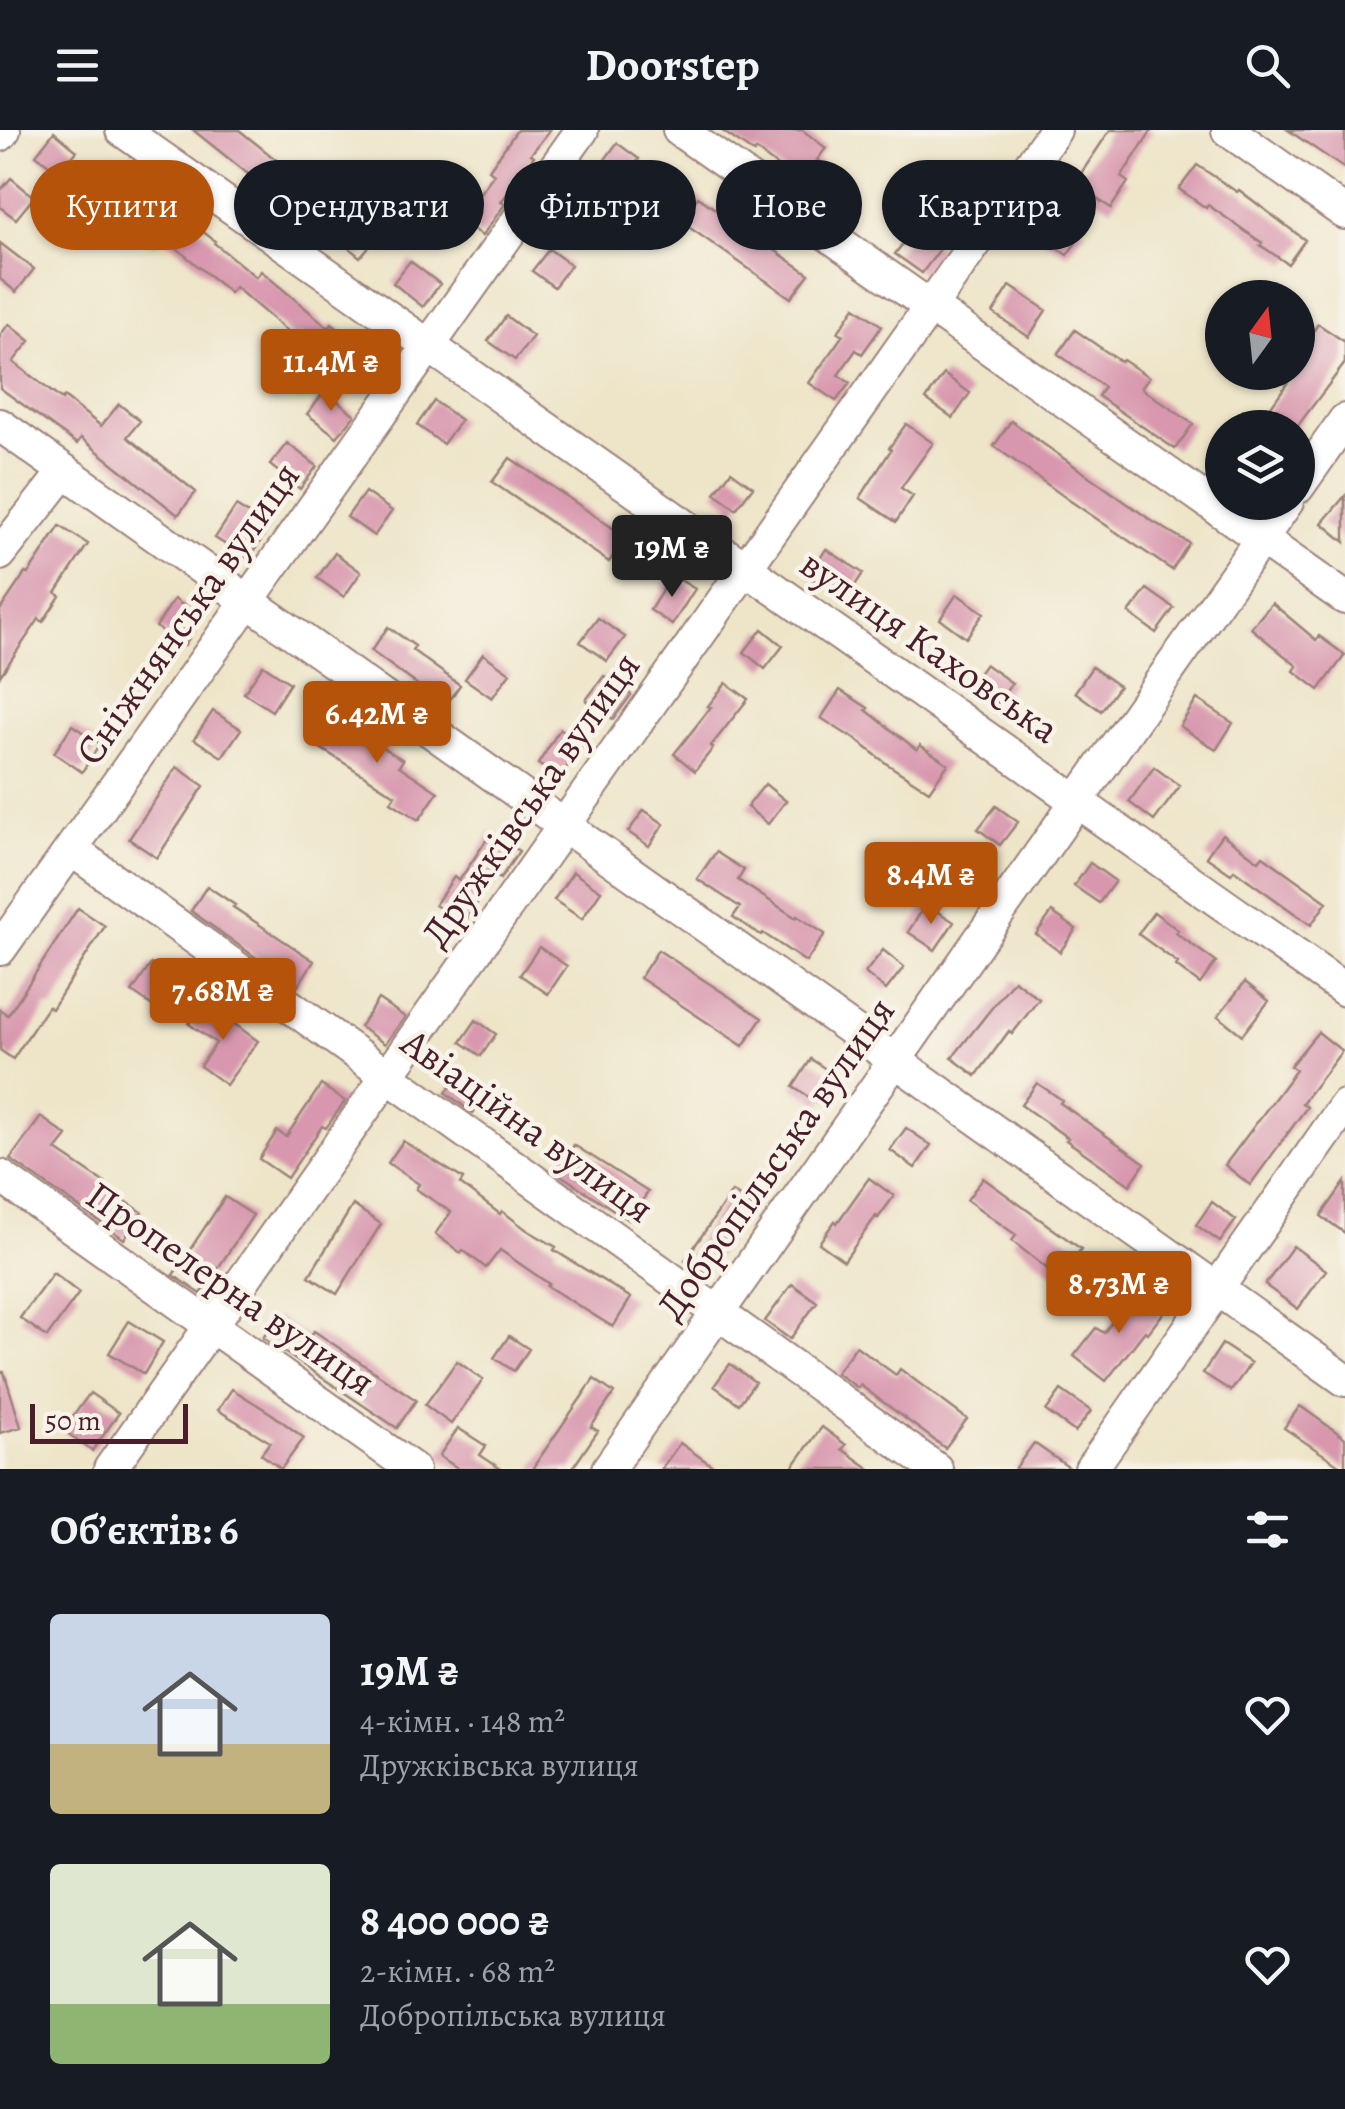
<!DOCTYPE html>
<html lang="uk">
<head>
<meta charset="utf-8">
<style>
	body { margin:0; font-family:Alegreya,serif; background:#20242c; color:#f1f3f6; height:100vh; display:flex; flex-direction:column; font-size:38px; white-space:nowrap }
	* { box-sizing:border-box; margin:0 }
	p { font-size:32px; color:#9ea1a6 }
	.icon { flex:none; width:55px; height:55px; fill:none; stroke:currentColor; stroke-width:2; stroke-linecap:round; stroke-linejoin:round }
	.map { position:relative; height:1339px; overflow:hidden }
	.sheet { display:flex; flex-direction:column; background:#171b24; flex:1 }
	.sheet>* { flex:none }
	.hud { position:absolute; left:30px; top:30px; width:1285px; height:90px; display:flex; gap:20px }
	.needle { width:65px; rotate:15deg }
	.fabs { position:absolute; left:1205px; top:150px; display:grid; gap:20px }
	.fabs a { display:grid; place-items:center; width:110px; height:110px; border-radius:50%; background:#171b24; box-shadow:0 2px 8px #0004; font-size:50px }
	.scale { position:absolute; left:30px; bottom:25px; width:158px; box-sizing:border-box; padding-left:10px; border:5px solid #4a1f2b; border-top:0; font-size:28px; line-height:35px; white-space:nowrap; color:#4a1f2b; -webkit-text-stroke:8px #f7f3e8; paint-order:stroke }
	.price { position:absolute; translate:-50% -85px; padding:0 22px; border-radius:10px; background:#b45309; color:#fff; font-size:32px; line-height:65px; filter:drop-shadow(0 2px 5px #0008) }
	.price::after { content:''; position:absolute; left:50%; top:60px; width:30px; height:22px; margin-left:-15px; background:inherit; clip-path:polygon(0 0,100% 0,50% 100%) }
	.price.active { background:#222; color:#fff }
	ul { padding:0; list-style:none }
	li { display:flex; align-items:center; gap:30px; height:250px; padding:0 50px }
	li span { display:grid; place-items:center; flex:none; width:280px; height:200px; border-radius:10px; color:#555 }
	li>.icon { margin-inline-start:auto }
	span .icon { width:120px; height:120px; fill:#fffc; stroke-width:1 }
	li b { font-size:42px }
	h2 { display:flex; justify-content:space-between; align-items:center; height:120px; padding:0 50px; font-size:42px }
	.tag { padding:0 35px; border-radius:45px; background:#171b24; box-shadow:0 2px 8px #0004; font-size:35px; line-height:90px }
	.tag.active { background:#b45309; color:#fff }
	header { display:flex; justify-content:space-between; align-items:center; height:130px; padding:0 50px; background:#171b24; font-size:45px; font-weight:600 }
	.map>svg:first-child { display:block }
</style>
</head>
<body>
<header><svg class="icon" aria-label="menu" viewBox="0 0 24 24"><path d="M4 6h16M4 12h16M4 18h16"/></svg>Doorstep<svg class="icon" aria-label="search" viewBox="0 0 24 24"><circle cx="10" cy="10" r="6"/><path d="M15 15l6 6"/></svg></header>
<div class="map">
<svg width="1345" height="1339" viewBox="0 0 1345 1339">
	<rect width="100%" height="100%" fill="#f7f3e8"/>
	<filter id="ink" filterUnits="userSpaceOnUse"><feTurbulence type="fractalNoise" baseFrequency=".01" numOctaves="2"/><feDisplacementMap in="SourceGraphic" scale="20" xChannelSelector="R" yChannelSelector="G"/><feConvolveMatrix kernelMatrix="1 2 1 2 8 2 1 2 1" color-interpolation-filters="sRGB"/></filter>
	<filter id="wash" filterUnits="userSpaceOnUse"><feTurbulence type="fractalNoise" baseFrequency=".0048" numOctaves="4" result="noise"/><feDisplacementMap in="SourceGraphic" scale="40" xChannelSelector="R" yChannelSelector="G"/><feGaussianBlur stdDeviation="2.25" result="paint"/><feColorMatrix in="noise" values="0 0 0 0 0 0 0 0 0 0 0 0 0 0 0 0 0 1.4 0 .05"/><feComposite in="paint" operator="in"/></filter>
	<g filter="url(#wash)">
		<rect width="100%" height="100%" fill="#eee5c9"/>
		<g id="blocks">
			<!-- building -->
			<path fill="#d897ae" d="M193 0H239L285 37 287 34 316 58 318 55 379 105 360 127 294 73 292 75 259 49 257 51Z
				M517 0H550L531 24 534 26 501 72 505 74 482 106 460 90 494 44 489 40Z
				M721 0H802L826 18 817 30 850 51 837 71 803 49 800 53 756 20 754 23Z
				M1110 0H1152L1121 47 1128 52 1111 78 1074 54Z
				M1288 0H1345V39Z
				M54 2 77 21 59 43 36 25Z
				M617 13 639 29 622 52 601 35Z
				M956 29 982 48 965 73 938 54Z
				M1197 35 1237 62 1239 60 1305 110 1288 134 1260 115 1262 113 1208 75 1206 78 1179 59Z
				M114 44 150 73 155 67 192 93 215 111 214 113 256 147 261 141 329 198 332 193 356 212 338 235 299 203 295 208 235 157 230 163 162 106 155 115 96 66Z
				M11 48 34 67 16 89 0 77V61Z
				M585 65 612 84 594 109 567 90Z
				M698 67 809 144 791 168 680 91Z
				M1057 81 1085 100 1067 125 1040 106Z
				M913 100 940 119 922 143 895 124Z
				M0 113 34 139 16 162 0 149Z
				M549 119 571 135 554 157 532 141Z
				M410 131 440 154 423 177 393 153Z
				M1010 156 1046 180 1029 207 993 183Z
				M855 177 882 196 862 224 856 220 838 245 850 253 836 271 809 253 843 205 838 202Z
				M506 186 533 206 515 230 488 211Z
				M9 194 30 211 13 232 62 270 64 267 101 296 119 274 140 291 127 307 196 362 178 385 81 308 77 314 0 258V205Z
				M1318 194 1345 212V233L1296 298H1256L1295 242H1298V239L1307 225 1300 221Z
				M1075 200 1121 232 1123 230 1149 247 1141 258 1193 294 1175 319 1098 266 1104 257 1058 224Z
				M944 244 970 263 953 288 926 269Z
				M325 261 355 285 337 307 307 284Z
				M434 271 461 290 443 314 417 295Z
				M1011 291 1152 391 1189 413 1172 440 1069 370 994 316Z
				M906 294 933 313 901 358 913 366 896 392 860 368 891 320 889 318Z
				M287 313 317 336 300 359 270 335Z
				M510 328 626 407 609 432 492 352Z
				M731 341 753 357 736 379 715 363Z
				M365 362 392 381 374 406 347 387Z
				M1345 366V412L1322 393Z
				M236 376 269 397 249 429 215 408Z
				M60 396 88 414 56 463 60 466 43 492 39 489 0 546V480L25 443 28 444Z
				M826 419 863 443 846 469 809 446Z
				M335 423 361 442 344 467 317 448Z
				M672 445 695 459 672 495 650 480Z
				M1147 459 1174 478 1156 503 1129 483Z
				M957 464 984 483 966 508 940 489Z
				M174 469 202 488 184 516 156 497Z
				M1272 473 1316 510 1319 506 1345 525 1319 560 1294 541 1297 536 1251 498Z
				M598 488 625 507 607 531 580 512Z
				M388 497 415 516 412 520 460 555 443 579 416 560 419 556 371 521Z
				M762 499 783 516 765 539 744 522Z
				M483 524 510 543 492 568 465 549Z
				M985 534 1012 553 994 578 967 559Z
				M263 535 290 553 272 581 244 563Z
				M1092 537 1119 556 1101 581 1075 562Z
				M604 546 631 565 613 589 586 570Z
				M726 553 748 569 711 616 713 618 695 641 674 624 711 577 708 576Z
				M840 560 868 578 866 580 917 620 920 615 948 634 929 661 887 634 850 605 849 606 821 588Z
				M1197 569 1233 593 1216 620 1180 596Z
				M213 581 241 599 222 627 194 609Z
				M332 586 403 630 399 636 438 662 419 690 391 672 395 665 314 614Z
				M72 595 100 614 82 642 54 623Z
				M560 599 582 613 560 648 538 634Z
				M177 637 204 656 157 728 129 709Z
				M1154 637 1180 656 1154 691 1129 672Z
				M765 654 786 671 768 694 747 677Z
				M996 676 1018 692 1000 715 978 699Z
				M644 680 664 694 649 716 628 702Z
				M491 703 519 721 500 749 495 746 463 794 435 775 454 747 459 751Z
				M1222 704 1259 731 1263 726 1327 772 1311 795 1234 740 1231 744 1206 727Z
				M716 722 744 740 738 750 796 788 797 786 825 804 806 832 763 803 761 805 733 787 740 777 697 749Z
				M1090 733 1115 751 1099 773 1074 756Z
				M573 742 601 761 582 789 554 770Z
				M207 756 235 775 233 777 314 831 297 857 191 781Z
				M926 774 954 792 935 820 908 802Z
				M78 778 105 796 52 879 48 876 13 929 0 920V880L8 885Z
				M1052 782 1076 799 1060 822 1036 804Z
				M1154 782 1178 800 1176 803 1216 832 1200 854 1176 836 1178 833 1138 804Z
				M539 817 567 836 548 864 520 845Z
				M658 820 762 888 743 916 640 848Z
				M883 820 904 837 886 860 865 843Z
				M151 834 179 852 160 881 132 862Z
				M1014 850 1039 869 1012 904 1009 901 976 946 952 928Z
				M1245 852 1269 871 1242 905 1218 886Z
				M378 869 405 887 385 914 360 897Z
				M204 872 258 911 226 955 200 936 216 913 189 894Z
				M476 890 496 904 481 926 461 912Z
				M1318 902 1342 921 1302 973 1307 977 1250 1055 1225 1035 1296 940 1290 936Z
				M811 929 839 948 821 975 793 957Z
				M461 940 489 959 473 983 446 963Z
				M1037 953 1062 970 1060 973 1145 1033 1130 1055 1066 1010 1068 1008 1021 975Z
				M321 955 345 971 326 998 322 996 287 1048 259 1029 277 1001 286 1007Z
				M41 987 67 1006 56 1020 105 1053 103 1056 142 1082 124 1109 10 1029Z
				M906 998 931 1015 915 1038 890 1020Z
				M403 1011 463 1049 460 1054 500 1084 502 1081 527 1100 556 1117 554 1120 631 1168 613 1197 547 1156 549 1154 500 1120 486 1138 463 1120 461 1123 435 1104 451 1082 416 1059 419 1054 388 1033Z
				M574 1015 648 1062 629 1090 556 1042Z
				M869 1048 894 1066 878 1088 876 1086 844 1131 819 1113 835 1091 837 1093Z
				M983 1048 1081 1119 1059 1148 1012 1111 1016 1105 967 1070Z
				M1345 1052V1103L1321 1086Z
				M732 1062 752 1075 705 1143 685 1130Z
				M225 1067 253 1085 201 1164 173 1145Z
				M1212 1072 1236 1090 1220 1112 1196 1095Z
				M353 1075 381 1094 337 1164 309 1146Z
				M1293 1116 1326 1140 1298 1179 1265 1155Z
				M53 1143 79 1163 47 1207 20 1188Z
				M792 1154 817 1172 790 1209 765 1191Z
				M1134 1161 1164 1182 1148 1203 1145 1201 1106 1251 1074 1226 1096 1198 1104 1203Z
				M278 1187 309 1208 314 1201 416 1270 397 1298 263 1208Z
				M129 1191 163 1212 144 1244 109 1223Z
				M509 1206 529 1219 514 1241 494 1228Z
				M1222 1214 1251 1233 1231 1261 1203 1243Z
				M856 1216 896 1245 900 1239 967 1289 945 1318 860 1255 858 1258 836 1243Z
				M457 1231 483 1250 451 1294 425 1275Z
				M730 1234 755 1252 739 1274 714 1256Z
				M0 1242H4L21 1297 0 1303Z
				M594 1249 614 1263 591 1297 598 1301 572 1339H532Z
				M232 1259 272 1284 304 1308 281 1339 261 1324 270 1312 218 1280Z
				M1061 1260 1091 1281 1075 1302 1046 1281Z
				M90 1263 119 1283 92 1321 63 1300Z
				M1300 1276 1345 1308V1339L1284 1298Z
				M822 1297 846 1315 842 1319 870 1339H791Z
				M458 1298 486 1316 480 1325 501 1339H459L439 1326Z
				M680 1313 717 1339H661Z
				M1034 1313 1071 1339H1015Z"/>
		</g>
	</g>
	<g filter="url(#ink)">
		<use href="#blocks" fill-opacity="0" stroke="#9c827a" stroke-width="2.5"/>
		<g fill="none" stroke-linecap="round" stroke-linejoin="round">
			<defs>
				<path id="minor" d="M122 0 1345 860
					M679 0 1345 468
					M1228 0 1345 83
					M0 5 4 0
					M0 295 1345 1250
					M1298 357 1345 290
					M0 424 65 341
					M72 720 936 1339
					M0 819 582 0
					M0 1046 413 1339
					M110 1339 1055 0
					M608 1339 1287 372
					M1091 1339 1345 976"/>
			</defs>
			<!-- minor casing -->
			<use href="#minor" stroke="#9c827a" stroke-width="36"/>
			<!-- minor -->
			<use href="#minor" stroke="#fff" stroke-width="32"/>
		</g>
	</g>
	<g text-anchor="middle" stroke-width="9" stroke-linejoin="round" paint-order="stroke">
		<!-- street labels -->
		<g font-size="40" fill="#4a1f2b" stroke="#f7f3e8">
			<text transform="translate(187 483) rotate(-55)" y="14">Сніжнянська вулиця</text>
			<text transform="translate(930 516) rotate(35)" y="14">вулиця Каховська</text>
			<text transform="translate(530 669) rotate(-55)" y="14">Дружківська вулиця</text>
			<text transform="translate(528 995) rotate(36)" y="14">Авіаційна вулиця</text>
			<text transform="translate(775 1028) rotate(-55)" y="14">Добропільська вулиця</text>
			<text transform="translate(231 1158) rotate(35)" y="14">Пропелерна вулиця</text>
		</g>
	</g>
</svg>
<div class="fabs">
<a><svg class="needle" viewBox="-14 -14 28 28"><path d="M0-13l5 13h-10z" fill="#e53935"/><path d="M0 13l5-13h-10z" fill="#9ea1a6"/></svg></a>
<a><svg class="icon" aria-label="layers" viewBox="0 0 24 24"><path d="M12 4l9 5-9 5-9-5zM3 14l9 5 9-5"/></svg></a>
</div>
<div class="scale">50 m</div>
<b class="price" style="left:331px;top:284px">11.4M ₴</b>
<b class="price active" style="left:672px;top:470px">19M ₴</b>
<b class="price" style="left:377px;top:636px">6.42M ₴</b>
<b class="price" style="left:931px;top:797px">8.4M ₴</b>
<b class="price" style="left:223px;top:913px">7.68M ₴</b>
<b class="price" style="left:1119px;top:1206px">8.73M ₴</b>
<div class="hud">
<a class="tag active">Купити</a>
<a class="tag">Орендувати</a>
<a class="tag">Фільтри</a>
<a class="tag">Нове</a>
<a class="tag">Квартира</a>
</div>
</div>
<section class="sheet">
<h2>Об’єктів: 6<svg class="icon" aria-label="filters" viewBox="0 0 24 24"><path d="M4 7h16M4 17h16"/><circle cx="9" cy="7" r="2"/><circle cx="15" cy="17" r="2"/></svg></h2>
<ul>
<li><span style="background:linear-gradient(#c9d6e8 65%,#c2b280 0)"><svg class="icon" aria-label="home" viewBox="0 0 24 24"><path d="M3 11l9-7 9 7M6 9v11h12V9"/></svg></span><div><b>19M ₴</b><p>4-кімн. · 148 m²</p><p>Дружківська вулиця</p></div><svg class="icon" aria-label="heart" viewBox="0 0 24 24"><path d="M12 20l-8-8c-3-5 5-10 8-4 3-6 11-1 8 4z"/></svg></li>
<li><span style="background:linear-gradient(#dfe7d0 70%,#8fb573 0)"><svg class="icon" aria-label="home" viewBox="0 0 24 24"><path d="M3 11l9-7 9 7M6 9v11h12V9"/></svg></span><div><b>8 400 000 ₴</b><p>2-кімн. · 68 m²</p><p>Добропільська вулиця</p></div><svg class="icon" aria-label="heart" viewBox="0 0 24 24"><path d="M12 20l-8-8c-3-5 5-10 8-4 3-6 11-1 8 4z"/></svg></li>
</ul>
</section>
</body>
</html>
